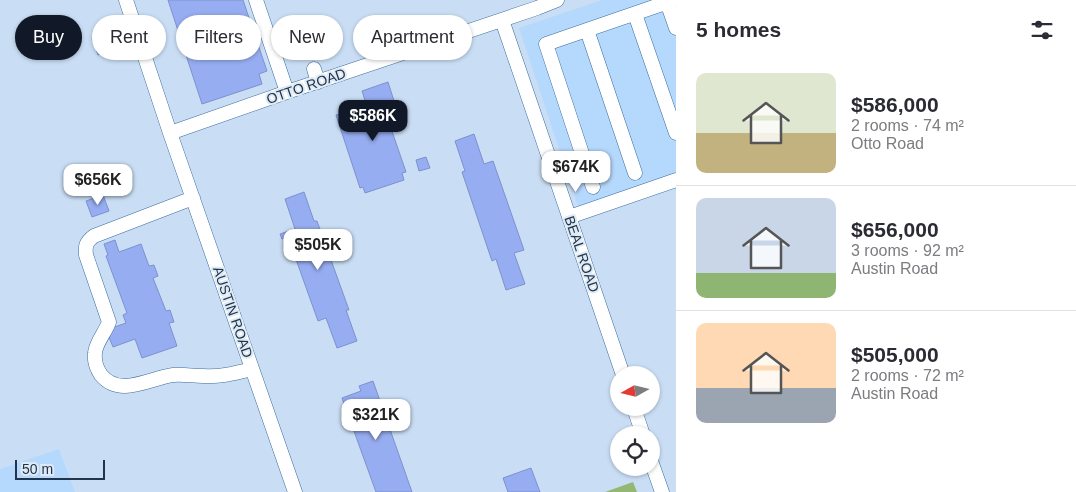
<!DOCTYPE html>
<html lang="en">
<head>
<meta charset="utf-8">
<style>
	body { margin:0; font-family:Arial,sans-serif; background:#f7f7f7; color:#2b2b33; height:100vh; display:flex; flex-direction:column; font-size:19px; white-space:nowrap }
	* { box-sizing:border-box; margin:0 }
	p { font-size:16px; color:#7c7c81 }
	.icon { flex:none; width:28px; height:28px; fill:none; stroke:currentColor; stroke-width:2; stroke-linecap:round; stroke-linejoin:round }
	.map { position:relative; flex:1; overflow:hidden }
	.panel { display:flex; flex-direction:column; background:#fff; width:400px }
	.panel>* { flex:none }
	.guide { position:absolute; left:15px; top:15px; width:475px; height:45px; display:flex; gap:10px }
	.needle { width:32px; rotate:262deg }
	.controls { position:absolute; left:610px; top:366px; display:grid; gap:10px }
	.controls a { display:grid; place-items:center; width:50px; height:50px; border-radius:50%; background:#fff; box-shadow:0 1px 4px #0004; font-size:25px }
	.scale { position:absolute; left:15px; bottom:12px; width:90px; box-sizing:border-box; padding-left:5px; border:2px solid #20354b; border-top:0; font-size:14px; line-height:18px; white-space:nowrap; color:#20354b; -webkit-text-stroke:4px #dfeaf5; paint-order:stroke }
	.price { position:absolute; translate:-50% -42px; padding:0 11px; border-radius:10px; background:#fff; color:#222; font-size:16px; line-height:32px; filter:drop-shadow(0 1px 2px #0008) }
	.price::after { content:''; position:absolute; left:50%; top:30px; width:15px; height:11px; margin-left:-8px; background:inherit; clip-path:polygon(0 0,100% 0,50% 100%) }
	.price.on { background:#111827; color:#fff }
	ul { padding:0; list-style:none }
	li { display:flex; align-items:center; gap:15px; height:125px; padding:0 20px }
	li+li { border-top:1px solid #e1e1e2 }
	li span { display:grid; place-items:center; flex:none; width:140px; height:100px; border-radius:10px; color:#555 }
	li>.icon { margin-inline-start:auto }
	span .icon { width:60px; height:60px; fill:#fffc; stroke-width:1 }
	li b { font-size:21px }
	h2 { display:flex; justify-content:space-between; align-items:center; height:60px; padding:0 20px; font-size:21px }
	.pill { padding:0 18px; border-radius:22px; background:#fff; box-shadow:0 1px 4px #0004; font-size:18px; line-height:45px }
	.pill.on { background:#111827; color:#fff }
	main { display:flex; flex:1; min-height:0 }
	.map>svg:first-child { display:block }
</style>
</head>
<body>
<main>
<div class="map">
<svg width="676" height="492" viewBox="0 0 676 492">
	<rect width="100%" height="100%" fill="#c9def5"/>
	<!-- built -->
	<path fill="#b5d8fd" d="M602 0H676V192L672 178 579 209 519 28Z
		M59 449 75 492H0V469Z"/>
	<!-- green -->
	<path fill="#94b873" d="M633 482 637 492H605Z"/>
	<!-- building -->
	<path fill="#97adf1" stroke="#7d91cf" d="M168 0H243L267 71 259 74 262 84 202 104Z
		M108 33 114 49 98 55 92 38Z
		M388 82 395 104 384 108 406 172 402 173 404 180 365 193 363 187 360 188 336 115 349 111 351 116 368 110 362 91Z
		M474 134 484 164 493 161 524 250 514 253 525 284 506 290 496 259 492 261 462 172 465 171 455 141Z
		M426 157 430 168 419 171 416 160Z
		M304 192 314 221H317L349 310H346L357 341 337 348 326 318 318 321 288 237 282 239 280 234 295 229 285 199Z
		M103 195 109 211 92 217 86 201Z
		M115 240 119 252 141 244 149 266 154 265 158 276 153 278 166 311 170 310 174 322 169 323 177 346 142 358 135 339 113 347 106 330 126 323 123 315 127 313 106 256 108 255 104 244Z
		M373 381 412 492H376L342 398 361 391 359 386Z
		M531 468 540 492H508L503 478Z"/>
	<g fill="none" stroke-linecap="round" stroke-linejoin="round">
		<defs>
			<path id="minor" d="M126 0 170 133 295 492
				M256 0 287 92
				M667 2 676 28
				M635 14 676 133
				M502 20 623 375
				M587 30 635 173
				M427 31 432 44
				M314 69 318 82
				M170 133 290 91 537 8 557 0
				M593 187 546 44 674 0
				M193 198 94 236C86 242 85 246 86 255L109 322C105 333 96 342 95 353 94 361 97 369 101 375 120 398 150 378 173 375 183 374 193 376 203 376 221 377 236 373 252 369
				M569 217 676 180
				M634 408 643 435
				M651 461 662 492"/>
		</defs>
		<!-- minor casing -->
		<use href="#minor" stroke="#3b6c9e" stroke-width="15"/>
		<!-- minor -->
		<use href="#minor" stroke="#fff" stroke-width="14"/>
	</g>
	<g text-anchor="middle" stroke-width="4" stroke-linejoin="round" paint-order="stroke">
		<!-- street labels -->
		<g font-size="14" fill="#20354b" stroke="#dfeaf5">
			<text transform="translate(306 86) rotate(-19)" y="5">OTTO ROAD</text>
			<text transform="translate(582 254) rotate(71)" y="5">BEAL ROAD</text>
			<text transform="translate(233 312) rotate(71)" y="5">AUSTIN ROAD</text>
		</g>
	</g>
</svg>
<div class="controls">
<a><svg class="needle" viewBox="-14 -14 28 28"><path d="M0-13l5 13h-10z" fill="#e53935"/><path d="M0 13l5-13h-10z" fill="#7c7c81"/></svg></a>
<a><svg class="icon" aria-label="locate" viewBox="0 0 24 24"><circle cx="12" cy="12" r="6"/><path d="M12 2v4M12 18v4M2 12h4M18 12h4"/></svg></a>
</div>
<div class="scale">50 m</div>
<b class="price on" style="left:373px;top:142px">$586K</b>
<b class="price" style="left:576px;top:193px">$674K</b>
<b class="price" style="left:98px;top:206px">$656K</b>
<b class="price" style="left:318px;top:271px">$505K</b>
<b class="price" style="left:376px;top:441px">$321K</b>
<div class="guide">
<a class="pill on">Buy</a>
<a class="pill">Rent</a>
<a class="pill">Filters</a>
<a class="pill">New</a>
<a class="pill">Apartment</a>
</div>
</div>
<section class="panel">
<h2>5 homes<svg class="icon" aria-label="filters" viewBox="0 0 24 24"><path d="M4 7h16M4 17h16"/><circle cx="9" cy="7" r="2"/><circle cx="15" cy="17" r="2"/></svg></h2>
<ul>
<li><span style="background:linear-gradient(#dfe7d0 60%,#c2b280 0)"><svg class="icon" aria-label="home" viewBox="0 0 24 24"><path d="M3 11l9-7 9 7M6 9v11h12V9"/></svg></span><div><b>$586,000</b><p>2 rooms · 74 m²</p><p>Otto Road</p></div></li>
<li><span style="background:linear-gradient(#c9d6e8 75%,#8fb573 0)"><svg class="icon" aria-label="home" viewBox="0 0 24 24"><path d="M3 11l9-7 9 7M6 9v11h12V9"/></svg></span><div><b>$656,000</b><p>3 rooms · 92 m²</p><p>Austin Road</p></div></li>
<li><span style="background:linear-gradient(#ffd9b3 65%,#9aa5b1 0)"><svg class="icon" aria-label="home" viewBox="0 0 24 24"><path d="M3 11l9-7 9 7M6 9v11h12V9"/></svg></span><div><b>$505,000</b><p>2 rooms · 72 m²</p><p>Austin Road</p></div></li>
</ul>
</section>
</main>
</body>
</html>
